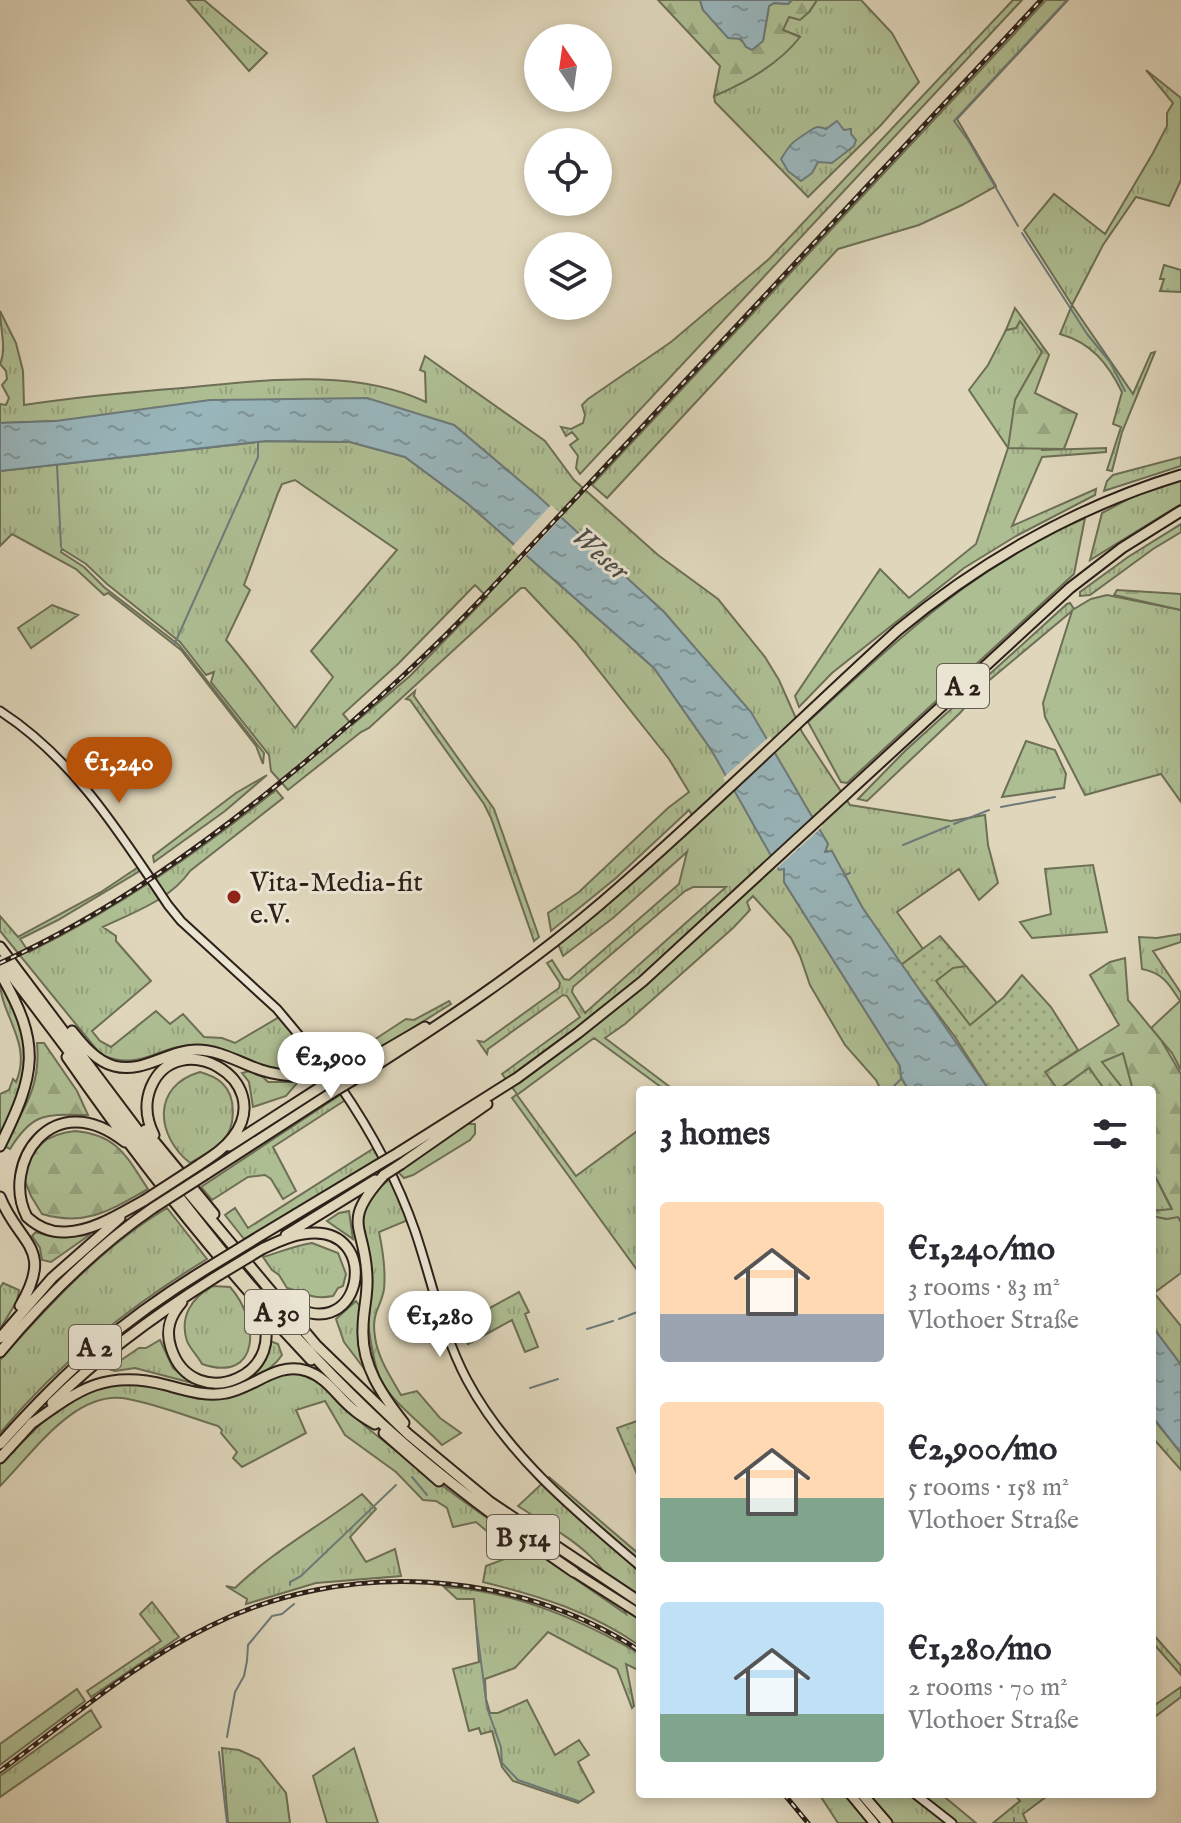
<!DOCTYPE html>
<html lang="en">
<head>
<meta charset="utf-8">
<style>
	body { margin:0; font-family:"IM FELL English",serif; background:#f2f2f3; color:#2b2b33; height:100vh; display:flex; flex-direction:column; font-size:30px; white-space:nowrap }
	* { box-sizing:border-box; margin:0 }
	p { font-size:26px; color:#7c7c81 }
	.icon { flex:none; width:44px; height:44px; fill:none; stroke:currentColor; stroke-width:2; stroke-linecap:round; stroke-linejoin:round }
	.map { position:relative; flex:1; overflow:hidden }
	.drawer { position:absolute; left:636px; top:1086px; width:520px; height:712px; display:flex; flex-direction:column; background:#fff; border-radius:8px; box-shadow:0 4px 12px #0003 }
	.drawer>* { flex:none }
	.needle { width:52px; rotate:347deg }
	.controls { position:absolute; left:524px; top:24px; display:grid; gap:16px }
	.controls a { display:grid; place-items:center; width:88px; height:88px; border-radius:50%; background:#fff; box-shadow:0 4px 12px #0003; font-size:40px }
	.price { position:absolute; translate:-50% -68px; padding:0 18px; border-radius:28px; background:#fff; color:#222; font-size:26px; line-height:52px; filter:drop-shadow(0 2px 4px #0008) }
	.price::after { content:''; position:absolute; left:50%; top:48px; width:24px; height:18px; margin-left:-12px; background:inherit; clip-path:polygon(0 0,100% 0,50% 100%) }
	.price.selected { background:#b45309; color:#fff }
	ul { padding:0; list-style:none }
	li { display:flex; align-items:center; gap:24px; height:200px; padding:0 24px }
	li span { display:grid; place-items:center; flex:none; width:224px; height:160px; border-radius:8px; color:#555 }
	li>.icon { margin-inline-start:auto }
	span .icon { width:96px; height:96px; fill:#fffc; stroke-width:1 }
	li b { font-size:34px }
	h2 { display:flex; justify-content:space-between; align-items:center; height:96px; padding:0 24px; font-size:34px }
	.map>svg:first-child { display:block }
</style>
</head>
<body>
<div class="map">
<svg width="1181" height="1823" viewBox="0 0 1181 1823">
	<defs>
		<pattern id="grass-tufts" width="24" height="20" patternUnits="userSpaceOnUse" patternTransform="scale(2)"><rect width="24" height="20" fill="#aebe93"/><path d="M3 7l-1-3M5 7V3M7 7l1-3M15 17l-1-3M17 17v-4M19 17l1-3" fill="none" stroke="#96a37e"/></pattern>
		<pattern id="forest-firs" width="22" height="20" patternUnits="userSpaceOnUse" patternTransform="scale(2)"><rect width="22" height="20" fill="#aebe93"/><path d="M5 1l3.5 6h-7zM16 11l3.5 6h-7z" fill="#96a37e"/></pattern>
		<pattern id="park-dots" width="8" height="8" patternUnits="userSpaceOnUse" patternTransform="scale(2)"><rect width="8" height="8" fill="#aebe93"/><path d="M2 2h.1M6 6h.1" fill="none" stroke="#96a37e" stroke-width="1.8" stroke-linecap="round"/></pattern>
		<pattern id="water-ripples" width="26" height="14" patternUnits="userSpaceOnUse" patternTransform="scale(2)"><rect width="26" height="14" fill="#99b6bc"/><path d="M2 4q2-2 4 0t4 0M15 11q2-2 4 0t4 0" fill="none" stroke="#7d9498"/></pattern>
	</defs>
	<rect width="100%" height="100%" fill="#dfd6bb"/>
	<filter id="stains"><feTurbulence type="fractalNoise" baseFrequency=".0025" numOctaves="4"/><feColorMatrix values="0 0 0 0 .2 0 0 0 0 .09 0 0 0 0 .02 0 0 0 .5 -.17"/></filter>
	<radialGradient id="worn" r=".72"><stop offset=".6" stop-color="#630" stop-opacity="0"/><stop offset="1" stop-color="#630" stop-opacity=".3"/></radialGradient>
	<!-- grass -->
	<path fill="url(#grass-tufts)" stroke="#6d6f56" stroke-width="2" fill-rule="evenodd" d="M187 0H204L267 53 249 71Z
		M817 0H861L892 33 919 82 881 125 808 197 715 102 714 96C745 83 780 64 799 36L782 30 789 16 809 12Z
		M1013 0H1022L580 474 576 468 578 456 570 445 578 439 572 432 566 436 561 427 571 429 583 423 585 415 582 405 588 399 671 342 769 259Z
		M1046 0H1068L957 119 996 186 962 205 919 225 838 249 607 498 592 485Z
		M1146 70 1181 98V180L1169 206 1136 197 1103 245 1072 305 1133 394 1151 353 1155 352 1122 432 1112 471 1107 470 1121 427 1113 424 1122 392C1108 364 1092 343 1060 334L1072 305 1024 230 1054 194 1105 234 1153 153 1167 126V113L1173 103Z
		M1164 265 1181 270V292L1160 291 1164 279H1160Z
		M0 311 16 343 23 371 24 405C77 397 130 392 183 388 261 381 353 367 426 402L425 372 420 370 425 356 545 441 574 480 658 555 718 599 765 657 779 680 802 732 850 805 951 821 985 815 988 845 998 883 979 900 959 869 897 912 923 949 901 965 862 907 832 852 825 851 828 844 750 712 664 612 537 496 454 425 56 421 0 423V404L6 405 9 398 2 385 7 379 6 371 0 364C7 349 0 328 0 311Z
		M1020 320 1042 352 1015 400 1042 450 1106 448V452L1042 457 1012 526 1096 489 1095 495 1016 536 964 568 832 673 799 707 795 696 880 569 909 598 976 544 1008 448 969 390 988 365 1006 330 1015 328Z
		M266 441 350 442 405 457 467 503 654 668 712 751 784 869V882L900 1066 901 1078 909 1090H881L876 1080 845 1045 810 985 800 956 791 938 753 896 747 902 750 910 733 928 625 1024 605 1038 674 1090H665L594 1038 517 1095 576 1176 640 1129V1274L512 1098 517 1094 502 1074 580 1017 567 996 563 995 488 1049 487 1054 478 1041 484 1042 559 988 560 983 547 963 552 960 564 979 569 980 679 884 687 852 613 918 563 956 558 944 697 823 689 810 616 878 551 931 548 913 579 892 668 808 689 792 669 759 576 642 525 588H521L369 728 361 732 288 790 271 771 269 755 211 682 214 672 206 675 180 642 107 584 86 564 62 549 61 552 84 567 104 587 179 645 256 743 264 753 263 764 256 746 181 650 108 593 104 595 76 569 12 534 0 546V471ZM295 480 397 550 311 651 333 677 295 728C271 698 251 669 226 640L250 590 244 585 278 493 282 484ZM475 585 487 597 410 676 352 725 343 714 398 664ZM693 887H726L585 1013 572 992 573 987 685 891Z
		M1181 457V466L1104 491 1107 481 1113 475Z
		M1181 481V504L1090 560 1102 513 1134 496Z
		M1085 518 1074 574 847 783 841 782 808 722C892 645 978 562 1085 518Z
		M1181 524V532L1153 549 1090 595 1080 596V592L1128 557Z
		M1107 595 1181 610V802L1161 774 1085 795 1045 717 1043 703 1072 611 986 683 960 713 867 801 858 799 906 750 1067 604 1070 603 1074 609 1091 599Z
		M52 605 78 615 31 648 18 628Z
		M415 691 414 696 494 809 539 937 534 941 491 818 484 804 410 700 406 699Z
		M1026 741 1055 750 1066 774 1064 788 1002 797Z
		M267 775 225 811 154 862 153 856 236 793Z
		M276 790 283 798 190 871C170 900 134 912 103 927L116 936V941L151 981 92 1031 100 1041 111 1047 156 1011 170 1024 183 1014 204 1037 222 1038 235 1043 286 1013 331 1068 406 1019 414 1020 449 1001 451 1004C400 1035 340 1081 277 1069 249 1064 225 1045 195 1045 156 1045 144 1072 101 1055L0 931V916L18 937 101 892 140 866 138 872 58 920 20 939 29 952C119 908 198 852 276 790Z
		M1093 865 1107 932 1032 938 1020 922 1051 914 1045 869Z
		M1181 934V942L1153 951 1181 993V1070L1172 1053 1151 1028 1180 1001C1169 984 1163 973 1142 969L1139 937 1157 938Z
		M966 966 997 1003 970 1026 936 981 953 967Z
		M0 981C25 1023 33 1059 14 1106 11 1116 4 1125 0 1134V1094L9 1090 13 1079 16 1082C33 1043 0 1015 0 981Z
		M1123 1053 1133 1090H1124L1101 1062Z
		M1089 1067 1105 1090H1059Z
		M249 1071 263 1077 268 1082H298L286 1096 253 1107 249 1082 242 1073Z
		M200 1072C207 1074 216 1077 222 1083 237 1097 236 1128 222 1142 214 1150 200 1157 190 1163 156 1136 151 1086 200 1072Z
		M346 1091 350 1097 273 1147 296 1191 283 1199 271 1179 265 1175 248 1177 212 1200 201 1187Z
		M467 1124H475V1134L470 1140 413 1175 404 1178 398 1172Z
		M379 1145 384 1156 244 1239 225 1215 235 1208 248 1228Z
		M1152 1170 1172 1210 1152 1211Z
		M390 1179 408 1220 379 1232C383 1251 386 1269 384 1289 381 1308 371 1312 375 1337 378 1359 391 1377 401 1395L417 1391 440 1418 461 1433 442 1445C426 1428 392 1401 382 1383 368 1359 357 1238 364 1212 368 1196 378 1189 390 1179Z
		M167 1208 207 1259C127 1308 60 1362 0 1433V1360C50 1304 102 1247 167 1208Z
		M349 1211 353 1239 327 1221 339 1213Z
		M1152 1216 1167 1219 1178 1216 1181 1222V1273L1154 1293 1181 1326V1365L1152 1326Z
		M312 1243 338 1253 346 1274 343 1286 338 1288 333 1296C312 1300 306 1293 287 1288L279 1275 272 1270 263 1257C280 1252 294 1246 312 1243Z
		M3 1283 19 1290 17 1301 0 1329V1288Z
		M213 1286 230 1287C260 1320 261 1384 202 1364 198 1356 190 1349 187 1341 179 1317 192 1297 213 1286Z
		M519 1292 529 1312 525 1314 538 1347 525 1352 512 1320 468 1344 459 1325Z
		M356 1301 359 1305 363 1367 344 1342 336 1319Z
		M160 1340 173 1368 192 1383 135 1368 115 1371 108 1369 139 1348H146Z
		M270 1341 278 1344 282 1355C271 1372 231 1395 210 1388 239 1385 265 1373 270 1341Z
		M287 1372C327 1374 342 1408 370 1430 451 1496 540 1554 626 1614 603 1552 570 1540 518 1506L549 1477 640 1555V1646C592 1612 540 1596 483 1582L486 1566 515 1555 476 1522 453 1527 447 1508 436 1501 423 1500 396 1472 345 1435 325 1401 296 1410 306 1433 242 1467 233 1458 237 1452 221 1433 222 1430 218 1426C189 1417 159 1405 128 1399 76 1388 33 1453 0 1486V1464L60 1405 85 1389 135 1381 198 1399 225 1397Z
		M1152 1417 1181 1453V1470L1152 1437Z
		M362 1494 376 1509 350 1537 366 1562 395 1549 401 1576 316 1583 246 1604 247 1599 226 1586 235 1588C273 1551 320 1526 362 1494Z
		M444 1587C514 1591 580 1619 640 1654V1671L626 1664 634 1706 632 1708 617 1669 548 1632 515 1668 485 1679 486 1699 490 1713H498L527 1700 555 1755 579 1740 589 1755 578 1762 594 1792 578 1803 513 1781 502 1767 492 1731 481 1734 479 1728 469 1731 453 1669 479 1662 474 1599H457Z
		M152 1602 179 1637 91 1697 87 1691 161 1641 140 1614Z
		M1152 1633 1181 1666V1675L1152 1642Z
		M1181 1687V1697L1152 1719V1707Z
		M77 1689 85 1701 0 1765V1744Z
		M91 1710 101 1727 0 1797V1776Z
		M222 1748 239 1750 259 1759 286 1793 290 1823H228Z
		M354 1748 378 1823H327L313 1776Z
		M819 1794H941L976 1823H838Z
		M1014 1794H1050L1023 1814 1027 1823H993L1020 1801Z"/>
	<!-- forest -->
	<path fill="url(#forest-firs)" stroke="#6d6f56" stroke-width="2" d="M658 0H700L703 10 752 49 763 41 769 6 774 3 788 4 792 0H817L809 12 800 20 789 17 783 30 800 37C779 64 745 83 714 96L720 66Z
		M1015 308 1049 355 1035 393 1077 414 1064 449 1008 448 1015 400 1042 352 1020 321 1016 328 1006 330Z
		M1117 590 1181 594V610L1114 595Z
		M1125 958 1128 1000 1161 1040 1181 1074V1222L1178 1217 1167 1219 1152 1216V1211L1172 1209 1152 1170V1090H1133L1123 1053 1102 1062 1124 1090H1105L1089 1068 1058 1090 1045 1072 1119 1025 1090 975 1110 962Z
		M37 1043H44L77 1091 88 1115C48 1115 34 1110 10 1149L4 1146C24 1108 41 1087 37 1043Z
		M75 1131C118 1135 126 1156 148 1189 110 1210 86 1227 42 1214L31 1196 22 1174C37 1146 42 1135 75 1131Z
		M36 1232C56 1239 71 1238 91 1234L51 1262 42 1260 40 1248 32 1236Z"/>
	<!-- park -->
	<path fill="url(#park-dots)" stroke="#6d6f56" stroke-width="2" d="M940 936 966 966 953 968 936 981 970 1025 1004 997 1022 975 1051 1007 1078 1050 1045 1072 1058 1090H989L955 1037 901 965Z
		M640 1420V1481L617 1428Z"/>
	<!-- water -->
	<path fill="url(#water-ripples)" stroke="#6d7a7a" stroke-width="2" d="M700 0H792L788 4 774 3 769 6 763 41 752 50 746 47 741 39 728 38 703 10Z
		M837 121 844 130 851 129V134L856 140 854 146 832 163 818 162 812 173 801 181 788 171 781 159C791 143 791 143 808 132 816 127 816 125 826 129Z
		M367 398 454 425 538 496 664 612 751 712 828 844 825 852 832 851 862 907 989 1090 908 1089 901 1077 900 1066 784 882V869L779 870 712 751 654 668 467 503 405 457 350 442 266 441 0 471V423L56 421 210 400Z
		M1152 1326 1181 1365V1453L1152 1416Z"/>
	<!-- pier -->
	<path fill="#dfd6bb" d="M551 505 563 516 523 559 511 548Z
		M770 736 777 748 730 791 723 778Z
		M817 814 823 826 775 870 768 859Z"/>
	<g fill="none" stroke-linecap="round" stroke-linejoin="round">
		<!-- stream -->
		<path stroke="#6d7a7a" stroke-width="2" d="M1018 226 968 140 954 121 1067 0
			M1022 233 1087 334 1110 362 1125 391
			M57 465 61 547
			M175 643 258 457V442
			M1001 807 1055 797
			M954 824 989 810
			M903 845 949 826
			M845 875 850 873
			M890 1090 902 1078
			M619 1319 640 1311
			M587 1329 613 1321
			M530 1388 558 1379
			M412 1477 427 1495
			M290 1585V1582L301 1576 396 1485
			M476 1624 487 1707
			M487 1708 501 1747 502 1763 518 1780 578 1801
			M227 1737 235 1692 244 1676 247 1661 248 1645 272 1616 282 1614 294 1604
			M219 1752 227 1823
			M1014 1818V1823"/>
		<defs>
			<path id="secondary" d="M0 711C74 759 120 833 168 905L181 921 277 1009 333 1076
				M340 1086C371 1131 397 1179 415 1231 432 1281 442 1333 467 1380 507 1455 576 1512 640 1566
				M915 1794 952 1823"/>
			<path id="trunk" d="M574 1572 640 1614
				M850 1794 874 1823"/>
			<path id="motorway" d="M0 947 152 1149 316 1345 408 1434 490 1502 640 1602
				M0 961C122 1118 235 1288 382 1424 442 1479 507 1526 574 1572
				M0 973C42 1045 36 1073 0 1146
				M72 1031C83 1045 96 1061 114 1066 143 1074 168 1050 197 1050 220 1050 240 1063 261 1070 279 1076 297 1077 316 1076
				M67 1057C141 1164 222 1266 311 1360
				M348 1072 425 1027
				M353 1080C438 1026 523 970 599 905 702 817 798 721 898 630 983 560 1075 507 1181 475
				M145 1130 214 1214
				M154 1135C146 1119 144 1104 151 1087 177 1025 277 1079 233 1137 224 1149 211 1157 199 1165
				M125 1142C52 1084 0 1165 27 1217 38 1227 50 1233 66 1232 94 1231 121 1213 145 1200
				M229 1146 327 1083
				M398 1153 517 1078 578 1033 643 981 1070 588 1122 548 1181 511
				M401 1164 487 1104
				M206 1174 333 1092
				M384 1175C339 1225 366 1224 367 1278 368 1295 363 1311 363 1328 361 1365 382 1395 404 1423
				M0 1197C19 1245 55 1247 20 1306
				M286 1235 375 1180
				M255 1239 376 1166
				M262 1249C275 1243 288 1236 303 1234 388 1220 361 1360 282 1298
				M182 1302C170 1316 165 1330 171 1348 193 1417 297 1374 257 1306
				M0 1338 52 1278 120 1218
				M0 1352C45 1298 95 1248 153 1208
				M52 1403C101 1354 155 1315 214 1278
				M31 1424C78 1390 105 1369 166 1385 185 1390 206 1397 226 1393 255 1388 276 1361 307 1371 328 1378 338 1398 354 1410 361 1416 368 1420 375 1424
				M384 1433 439 1481
				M0 1444C66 1370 121 1321 206 1269
				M0 1458 33 1422
				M862 1794 887 1823"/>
		</defs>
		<!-- secondary casing -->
		<use href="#secondary" stroke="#2c2018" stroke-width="11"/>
		<!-- trunk casing -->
		<use href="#trunk" stroke="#2c2018" stroke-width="12"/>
		<!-- motorway casing -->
		<use href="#motorway" stroke="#2c2018" stroke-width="13"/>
		<!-- secondary -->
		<use href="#secondary" stroke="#eae4d3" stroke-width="7"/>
		<!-- trunk -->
		<use href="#trunk" stroke="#dfd6bb" stroke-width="8"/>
		<!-- motorway -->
		<use href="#motorway" stroke="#dfd6bb" stroke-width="9"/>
		<defs>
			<path id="rail" d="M0 963C110 913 206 844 299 767 364 713 427 656 486 594L1041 0
				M0 1771C68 1721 134 1663 210 1626 344 1559 514 1568 640 1651
				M784 1794 808 1823"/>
		</defs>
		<!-- rail casing -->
		<use href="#rail" stroke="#2c2018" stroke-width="5"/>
		<!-- rail -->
		<use href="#rail" stroke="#eae4d3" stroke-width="2" stroke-dasharray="6" stroke-linecap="butt"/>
		<defs>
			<path id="motorway-bridge" d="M316 1076 346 1068
				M327 1083 348 1072
				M333 1092 353 1080
				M376 1166 398 1153
				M384 1175 401 1164
				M145 1200 199 1165
				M153 1208 206 1174
				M206 1269 255 1239
				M214 1278 262 1249"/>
		</defs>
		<!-- motorway-bridge casing -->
		<use href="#motorway-bridge" stroke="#2c2018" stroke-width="13" stroke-linecap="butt"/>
		<!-- motorway-bridge -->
		<use href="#motorway-bridge" stroke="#dfd6bb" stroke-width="9"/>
	</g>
	<!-- markers -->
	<circle fill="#8f2418" stroke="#eae4d3" stroke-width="3" cx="234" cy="897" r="8"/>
	<g text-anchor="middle" stroke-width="6" stroke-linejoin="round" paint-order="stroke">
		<!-- shield labels -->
		<g fill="#eae4d3" stroke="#655b50" stroke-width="2">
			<rect x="937" y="664" width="52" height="44" rx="6"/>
			<rect x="245" y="1290" width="64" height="44" rx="6"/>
			<rect x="69" y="1325" width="52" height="44" rx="6"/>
			<rect x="487" y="1515" width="72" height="44" rx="6"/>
		</g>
		<g font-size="26" font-weight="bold" fill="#2c2018">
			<text x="963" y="695">A 2</text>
			<text x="277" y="1321">A 30</text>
			<text x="95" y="1356">A 2</text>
			<text x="523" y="1546">B 514</text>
		</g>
		<!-- poi labels -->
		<g font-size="28" fill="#2c2018" stroke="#eae4d3" text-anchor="start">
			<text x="250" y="891">Vita-Media-fit<tspan x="250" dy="32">e.V.</tspan></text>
		</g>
		<!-- water labels -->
		<g font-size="30" font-style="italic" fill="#4d4d49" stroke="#eae4d3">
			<text transform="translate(601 553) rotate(41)" y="10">Weser</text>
		</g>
	</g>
	<rect width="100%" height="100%" filter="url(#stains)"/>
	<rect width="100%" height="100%" fill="url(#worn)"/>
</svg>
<div class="controls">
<a><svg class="needle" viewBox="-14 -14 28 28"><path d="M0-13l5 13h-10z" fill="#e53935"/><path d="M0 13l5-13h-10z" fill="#7c7c81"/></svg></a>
<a><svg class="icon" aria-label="locate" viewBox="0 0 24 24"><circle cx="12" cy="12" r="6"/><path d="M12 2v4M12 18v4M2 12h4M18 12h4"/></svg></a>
<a><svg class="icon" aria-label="layers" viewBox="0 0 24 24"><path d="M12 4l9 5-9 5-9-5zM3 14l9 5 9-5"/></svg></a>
</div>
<b class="price selected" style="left:119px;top:805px">€1,240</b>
<b class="price" style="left:331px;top:1100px">€2,900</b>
<b class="price" style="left:440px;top:1359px">€1,280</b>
<section class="drawer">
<h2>3 homes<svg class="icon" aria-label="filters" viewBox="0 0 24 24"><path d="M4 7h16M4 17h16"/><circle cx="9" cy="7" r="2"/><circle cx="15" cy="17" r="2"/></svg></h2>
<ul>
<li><span style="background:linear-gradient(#ffd9b3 70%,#9aa5b1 0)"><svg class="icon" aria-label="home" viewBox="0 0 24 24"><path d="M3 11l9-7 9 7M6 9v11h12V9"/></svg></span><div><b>€1,240/mo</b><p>3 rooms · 83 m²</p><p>Vlothoer Straße</p></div></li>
<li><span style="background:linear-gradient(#ffd9b3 60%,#7fa58c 0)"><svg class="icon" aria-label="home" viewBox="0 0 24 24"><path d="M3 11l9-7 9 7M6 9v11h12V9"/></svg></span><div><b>€2,900/mo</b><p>5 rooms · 158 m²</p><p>Vlothoer Straße</p></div></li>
<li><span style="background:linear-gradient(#bfe0f5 70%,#7fa58c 0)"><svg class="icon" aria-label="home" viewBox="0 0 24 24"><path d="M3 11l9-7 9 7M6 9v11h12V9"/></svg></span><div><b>€1,280/mo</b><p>2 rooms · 70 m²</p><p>Vlothoer Straße</p></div></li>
</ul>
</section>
</div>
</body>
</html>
